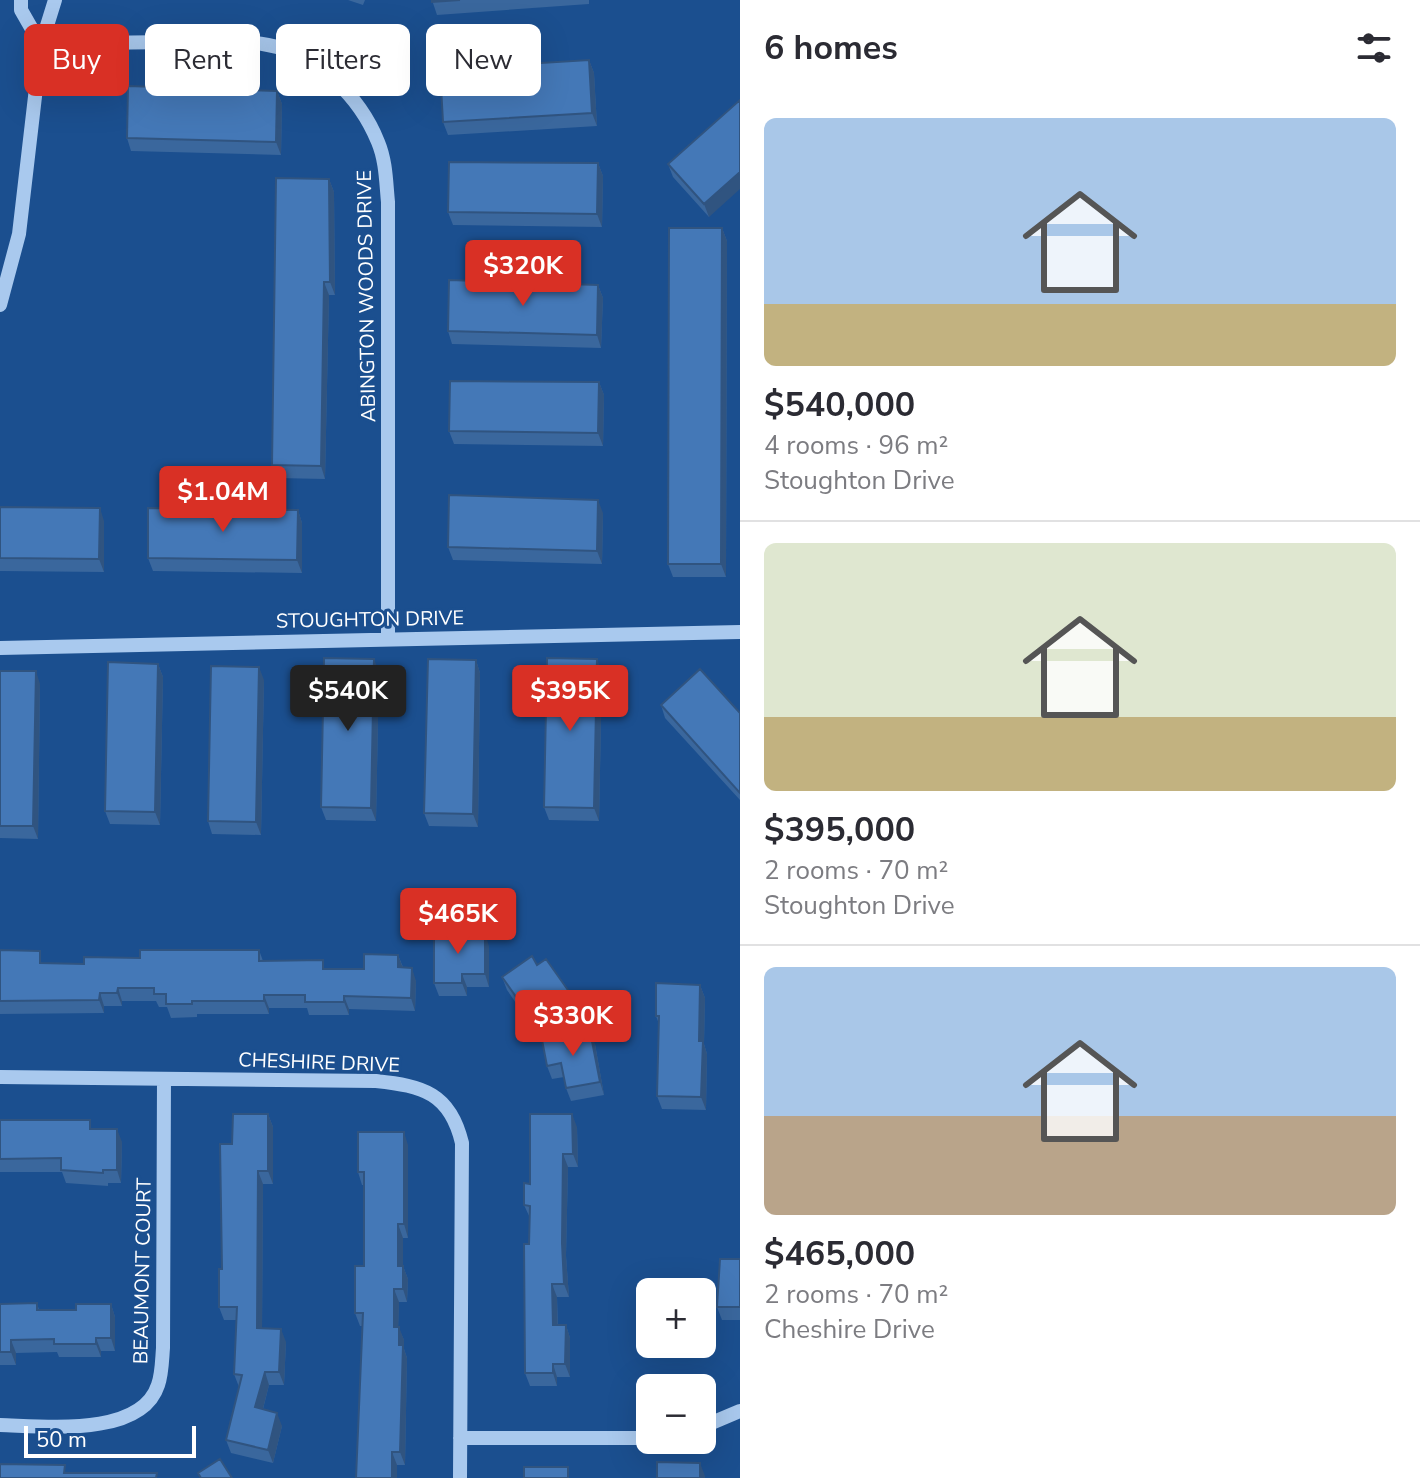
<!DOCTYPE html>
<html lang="en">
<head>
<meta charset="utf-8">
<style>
	body { margin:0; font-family:"Nunito Sans",sans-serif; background:#f7f7f7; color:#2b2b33; height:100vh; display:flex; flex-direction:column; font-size:30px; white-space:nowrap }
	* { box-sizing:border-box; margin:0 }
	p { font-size:26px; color:#7c7c81 }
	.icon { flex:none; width:44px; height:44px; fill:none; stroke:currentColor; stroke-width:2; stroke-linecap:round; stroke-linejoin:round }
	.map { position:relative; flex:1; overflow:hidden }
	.side { display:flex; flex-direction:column; background:#fff; width:680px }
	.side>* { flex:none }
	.guide { position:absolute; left:24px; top:24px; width:596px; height:72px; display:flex; gap:16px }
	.fabs { position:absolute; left:636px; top:1278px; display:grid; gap:16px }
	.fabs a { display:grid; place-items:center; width:80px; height:80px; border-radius:12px; background:#fff; box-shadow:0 8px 32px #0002; font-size:40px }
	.scale { position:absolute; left:24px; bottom:20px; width:172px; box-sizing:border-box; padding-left:8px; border:4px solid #fff; border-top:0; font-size:22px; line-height:28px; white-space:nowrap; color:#fff; -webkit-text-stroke:6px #1b4f8f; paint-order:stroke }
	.price { position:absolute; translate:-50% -68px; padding:0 18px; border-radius:8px; background:#d93025; color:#fff; font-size:26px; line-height:52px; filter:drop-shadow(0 2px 4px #0008) }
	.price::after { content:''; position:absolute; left:50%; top:48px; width:24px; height:18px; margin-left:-12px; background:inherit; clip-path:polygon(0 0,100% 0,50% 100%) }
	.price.selected { background:#222; color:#fff }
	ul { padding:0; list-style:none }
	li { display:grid; align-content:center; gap:16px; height:424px; padding:0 24px }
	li+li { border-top:2px solid #e1e1e2 }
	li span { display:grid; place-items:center; height:248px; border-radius:12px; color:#555 }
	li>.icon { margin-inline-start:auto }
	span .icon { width:144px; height:144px; fill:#fffc; stroke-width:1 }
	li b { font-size:34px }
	h2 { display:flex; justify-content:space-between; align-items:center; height:96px; padding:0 24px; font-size:34px }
	.chip { padding:0 28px; border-radius:12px; background:#fff; box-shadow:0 8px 32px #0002; font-size:28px; line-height:72px }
	.chip.selected { background:#d93025; color:#fff }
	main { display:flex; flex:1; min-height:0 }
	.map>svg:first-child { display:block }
</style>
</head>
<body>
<main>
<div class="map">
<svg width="740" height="1478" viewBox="0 0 740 1478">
	<rect width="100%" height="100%" fill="#1b4f8f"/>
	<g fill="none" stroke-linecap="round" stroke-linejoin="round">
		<!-- minor -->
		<path stroke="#a9c9ee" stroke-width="14" d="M21 0V10L41 45
			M41 45C80 43 119 43 158 42 195 41 231 38 268 45 317 54 360 97 378 142 386 161 386 182 388 202V638
			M0 305 19 234 41 45 55 0
			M0 648 740 632
			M0 1077 376 1081C423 1086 450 1093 462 1143L460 1478
			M0 1425C42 1426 141 1438 158 1385 162 1374 162 1360 163 1348L164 1079
			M702 1427 740 1411
			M460 1438H650"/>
	</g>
	<!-- wall -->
	<path fill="#3a679d" d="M348 0H365L363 5Z
		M432 0H589V4L437 15Z
		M589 60 594 73 597 126 448 135 443 122Z
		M277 91 282 104 281 155 131 151 127 138Z
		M740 100 709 217 673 177 668 164Z
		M598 163 603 176 602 227 453 225 448 212Z
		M329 179 334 192 335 295H329L325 479 277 478 272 465Z
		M722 228 727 241 726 577H673L668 564Z
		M598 285 603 298 601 348 452 344 448 331Z
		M599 382 604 395 603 446 454 444 449 431Z
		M0 507 104 521V572L0 571Z
		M298 510 302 523V573L153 571 148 558Z
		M603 513 602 564 453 560 448 547Z
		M476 660 480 673 478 827 429 826 424 813Z
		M158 664 163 677 160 825 110 824 105 811Z
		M0 671 40 684 38 839 0 838Z
		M379 672 376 821 326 820 321 807Z
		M602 672 599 821 549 820 544 807Z
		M264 680 261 835 212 834 208 821Z
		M661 705 740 713V800L665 718Z
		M489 946V987H467V996H439L434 983Z
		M0 950 45 964H84L140 958 259 950 263 961 326 969H364L398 955 403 967 416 981 415 1011 349 1009V1015H309L307 1008H269V1014H197V1017L171 1018 167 1007H159L156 1001H122V1006H104V1013L0 1014Z
		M537 965 574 1006 563 1014 566 1021 540 1038 507 990 502 977Z
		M700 985 705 998 704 1044 707 1054 706 1110 662 1109 657 1096 659 1024 656 1016Z
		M595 1044 604 1095 571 1101 566 1088 564 1077 552 1079 547 1066Z
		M268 1114 273 1127V1184H263L262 1328 286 1342 284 1385H269L263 1409 282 1426 273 1463 231 1453 226 1440 239 1387 234 1374 236 1320H224L219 1307 232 1144Z
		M0 1120 93 1129 122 1142 121 1183H108V1186L66 1183 62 1172H0Z
		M577 1127 578 1167H568L566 1256 569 1297H557L558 1325H566L570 1338V1377H557V1386H530L525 1373 530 1218 524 1205 530 1184Z
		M408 1145V1238H403V1266L408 1279 407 1302H399L398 1327 404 1340V1349L407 1358 405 1465H397V1478H356L362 1326H360L355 1313 364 1266V1185H362L358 1172Z
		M740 1259V1320H722L717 1307Z
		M37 1303 39 1310H76L111 1304 115 1317V1351H101V1357H59L57 1352 16 1353V1365H0V1304Z
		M650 1304V1344L699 1345H682V1350H668V1355H645L640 1342Z"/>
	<!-- shaded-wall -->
	<path fill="#305480" d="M589 60 594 73 597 126 592 113Z
		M277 91 282 104 281 155 276 142Z
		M598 163 603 176 602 227 597 214Z
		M740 172V189L709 217 704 204Z
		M329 179 334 192 335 295 330 282Z
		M722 228 727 241 726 577 721 564Z
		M324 282 329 295 325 479 321 466Z
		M598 285 603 298 601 348 597 335Z
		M599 382 604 395 603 446 598 433Z
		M598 500 603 513 602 564 597 551Z
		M100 508 104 521V572L99 559Z
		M298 510 302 523V573L297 560Z
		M374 659 379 672 376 821 371 808Z
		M597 659 602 672 599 821 594 808Z
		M476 660 480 673 478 827 473 814Z
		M158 664 163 677 160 825 155 812Z
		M259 667 264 680 261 835 256 822Z
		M36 671 40 684 38 839 33 826Z
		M485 933 489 946V987L485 974Z
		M398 955 403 968 398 967Z
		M412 968 416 981 415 1011 411 998Z
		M462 974 467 987V996L462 983Z
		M700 985 705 998 704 1044 707 1054 706 1110 701 1097 699 1041Z
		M118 988 122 1001V1006L117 993Z
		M100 993 104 1006V1013L99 1000Z
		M570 993 574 1006 563 1014 566 1021 540 1038 536 1025 557 1002Z
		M264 995 269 1008V1014L264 1001Z
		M344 996 349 1009V1015L344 1002Z
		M590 1031 595 1044 604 1095 600 1082Z
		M268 1114 273 1127V1184L268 1171Z
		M572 1114 577 1127 578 1167 573 1154Z
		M117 1129 122 1142 121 1183 117 1170Z
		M404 1132 408 1145V1238L404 1224Z
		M563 1154 568 1167 566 1256 569 1297 564 1284 562 1243Z
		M258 1171 263 1184 262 1341 257 1328Z
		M398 1224 403 1238V1278V1266L408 1279 407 1302 403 1289 398 1266Z
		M552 1284 557 1297 558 1338 553 1325Z
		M394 1289 399 1302 398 1340 394 1327Z
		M111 1304 115 1317V1351L111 1338Z
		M566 1325 570 1338V1377L565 1364Z
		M399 1327 404 1340V1349L407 1358 405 1465 400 1452Z
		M281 1329 286 1342 284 1385 279 1372Z
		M96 1338 101 1351V1357L96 1344Z
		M11 1340 16 1353V1365L11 1352Z
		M553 1364 557 1377V1386L553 1373Z
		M265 1372 269 1385 260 1420 255 1407Z
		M277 1413 282 1426 273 1463 268 1450Z
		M392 1452 397 1465V1478H392Z
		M700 1463 705 1476V1478H700Z"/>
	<!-- building -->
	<path fill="#4478b7" stroke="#305480" stroke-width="2" d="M432 0H460L432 2Z
		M589 60 592 113 443 122 440 69Z
		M128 86 277 91 276 142 127 138Z
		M740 100V172L704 204 668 164Z
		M449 162 598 163 597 214 448 212Z
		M276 178 329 179 330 282H324L321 466 272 465Z
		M669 228H722L721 564H668Z
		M449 280 598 285 597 335 448 331Z
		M450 381 599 382 598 433 449 431Z
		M449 495 598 500 597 551 448 547Z
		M0 507 100 508 99 559 0 558Z
		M148 508 298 510 297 560 148 558Z
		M324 658 374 659 371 808 321 807Z
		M547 658 597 659 594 808 544 807Z
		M428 659 476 660 473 814 424 813Z
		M108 662 158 664 155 812 105 811Z
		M211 666 259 667 256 822 208 821Z
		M700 669 740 713V793L661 705Z
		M0 671H36L33 826H0Z
		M434 933H485V974H462V983H434Z
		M0 950 40 951V963L84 964V957L140 958V950H259V961L323 960V969H364V954L398 955V967L412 968 411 998 344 996V1002H305V995H264V1001H192V1004H166V994H154V988H118L117 993H100L99 1000 0 1001Z
		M532 956 537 965 546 959 570 993 557 1002 561 1008 536 1025 502 977Z
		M656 983 700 985 699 1041H703L701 1097 657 1096 659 1016H656Z
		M590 1031 600 1082 566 1088 561 1063 547 1066 542 1040Z
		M233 1114H268V1171H258L257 1328 281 1329 279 1372H265L255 1407 277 1413 268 1450 226 1440 242 1375 234 1374 237 1307H219V1269H222L220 1144H232Z
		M530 1114H572L573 1154H563L562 1243 564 1284H552L553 1325H566L565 1364H553V1373H525L524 1244H529L530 1206 524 1205V1183L530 1184Z
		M0 1120H90V1129H117V1170H103V1173L61 1170V1158L0 1159Z
		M358 1132H404V1224H398V1266H403V1289H394V1327H399V1345H403L400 1452H392V1478H356L363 1313H355V1266H364V1172H358Z
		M720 1259H740V1307H717Z
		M37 1303V1310H76V1304H111V1338H96V1344H54V1339L11 1340V1352H0V1304Z
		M640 1304H650V1342H640Z
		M220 1459 232 1478H201L198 1473Z
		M657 1462 700 1463V1478H657Z
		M0 1464 65 1465 64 1473H157L156 1478H0Z
		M524 1467H568V1478H524Z"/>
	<g text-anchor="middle" stroke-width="6" stroke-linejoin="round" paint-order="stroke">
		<!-- street labels -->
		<g font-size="20" fill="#fff" stroke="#1b4f8f">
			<text transform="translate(366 296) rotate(-91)" y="7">ABINGTON WOODS DRIVE</text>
			<text transform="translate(370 619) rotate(-1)" y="7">STOUGHTON DRIVE</text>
			<text transform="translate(319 1062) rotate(2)" y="7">CHESHIRE DRIVE</text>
			<text transform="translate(142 1271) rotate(-89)" y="7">BEAUMONT COURT</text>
		</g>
	</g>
</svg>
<div class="fabs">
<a>+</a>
<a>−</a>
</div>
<div class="scale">50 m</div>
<b class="price" style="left:523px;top:308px">$320K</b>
<b class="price" style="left:223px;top:534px">$1.04M</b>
<b class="price selected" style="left:348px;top:733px">$540K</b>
<b class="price" style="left:570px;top:733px">$395K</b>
<b class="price" style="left:458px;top:956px">$465K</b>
<b class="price" style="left:573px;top:1058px">$330K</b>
<div class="guide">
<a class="chip selected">Buy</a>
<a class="chip">Rent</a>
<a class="chip">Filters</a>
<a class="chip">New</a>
</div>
</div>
<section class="side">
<h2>6 homes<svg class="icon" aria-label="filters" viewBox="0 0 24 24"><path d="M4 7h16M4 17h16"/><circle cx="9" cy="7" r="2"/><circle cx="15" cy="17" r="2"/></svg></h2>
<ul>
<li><span style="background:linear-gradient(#a9c7e8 75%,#c2b280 0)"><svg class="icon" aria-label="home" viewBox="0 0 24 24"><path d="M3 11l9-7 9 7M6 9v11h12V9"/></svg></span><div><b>$540,000</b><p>4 rooms · 96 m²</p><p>Stoughton Drive</p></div></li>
<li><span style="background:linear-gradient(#dfe7d0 70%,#c2b280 0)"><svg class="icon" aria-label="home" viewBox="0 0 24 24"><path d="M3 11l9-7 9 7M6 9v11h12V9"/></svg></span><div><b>$395,000</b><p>2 rooms · 70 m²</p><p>Stoughton Drive</p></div></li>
<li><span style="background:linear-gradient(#a9c7e8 60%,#b9a48a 0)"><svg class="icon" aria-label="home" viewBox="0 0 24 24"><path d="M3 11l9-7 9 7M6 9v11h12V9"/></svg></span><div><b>$465,000</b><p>2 rooms · 70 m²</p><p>Cheshire Drive</p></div></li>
</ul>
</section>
</main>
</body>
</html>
